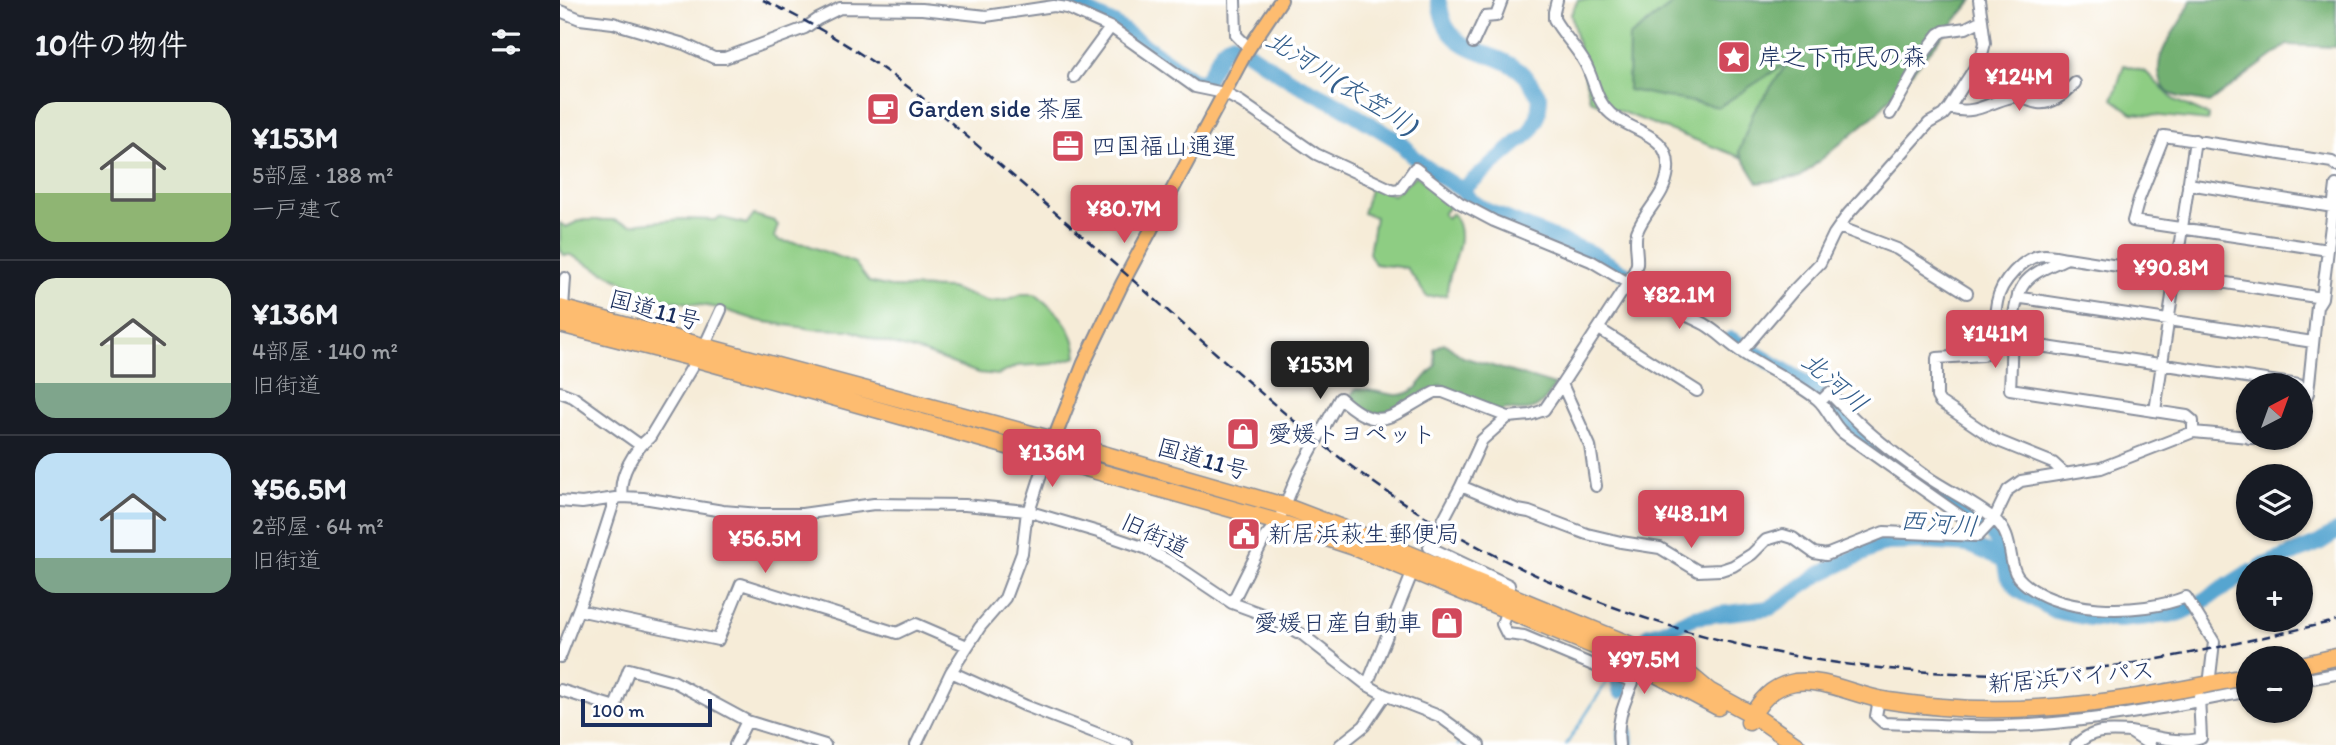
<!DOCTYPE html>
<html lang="ja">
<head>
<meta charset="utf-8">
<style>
	body { margin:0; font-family:Itim,"Klee One",sans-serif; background:#242831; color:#f1f3f6; height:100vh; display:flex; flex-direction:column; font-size:26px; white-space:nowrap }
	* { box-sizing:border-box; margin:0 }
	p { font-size:23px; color:#9ea1a6 }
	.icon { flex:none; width:38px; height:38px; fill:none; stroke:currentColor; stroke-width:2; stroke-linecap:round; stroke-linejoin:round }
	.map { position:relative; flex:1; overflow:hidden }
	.sheet { display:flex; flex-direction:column; background:#171b24; width:560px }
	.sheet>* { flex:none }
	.needle { width:46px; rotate:41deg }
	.tools { position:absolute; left:1676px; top:373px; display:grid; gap:14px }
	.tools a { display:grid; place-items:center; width:77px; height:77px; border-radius:50%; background:#171b24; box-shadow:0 2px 5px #0004; font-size:35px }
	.scale { position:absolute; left:21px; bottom:18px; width:131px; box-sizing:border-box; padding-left:7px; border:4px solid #1b2f5e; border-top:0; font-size:19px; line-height:24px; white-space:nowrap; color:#1b2f5e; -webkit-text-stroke:5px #fff; paint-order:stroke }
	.price { position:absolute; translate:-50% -60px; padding:0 16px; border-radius:7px; background:#d1495b; color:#fff; font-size:23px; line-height:46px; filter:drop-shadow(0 2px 4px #0008) }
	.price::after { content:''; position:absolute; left:50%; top:42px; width:21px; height:16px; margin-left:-10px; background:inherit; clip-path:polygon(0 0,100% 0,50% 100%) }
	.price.on { background:#222; color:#fff }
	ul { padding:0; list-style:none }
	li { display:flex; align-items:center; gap:21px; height:175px; padding:0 35px }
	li+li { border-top:2px solid #363941 }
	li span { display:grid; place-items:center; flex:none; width:196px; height:140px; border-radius:21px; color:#555 }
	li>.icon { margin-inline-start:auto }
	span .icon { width:84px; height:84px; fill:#fffc; stroke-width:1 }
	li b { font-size:30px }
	h2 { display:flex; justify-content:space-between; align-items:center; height:84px; padding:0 35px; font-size:30px }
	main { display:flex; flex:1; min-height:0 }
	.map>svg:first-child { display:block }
</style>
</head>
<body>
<main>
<section class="sheet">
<h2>10件の物件<svg class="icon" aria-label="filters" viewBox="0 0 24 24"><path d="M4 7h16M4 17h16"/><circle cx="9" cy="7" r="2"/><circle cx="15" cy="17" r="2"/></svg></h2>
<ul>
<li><span style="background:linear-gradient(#dfe7d0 65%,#8fb573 0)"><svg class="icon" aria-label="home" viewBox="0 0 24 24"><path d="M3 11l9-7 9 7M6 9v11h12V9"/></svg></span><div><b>¥153M</b><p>5部屋 · 188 m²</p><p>一戸建て</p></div></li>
<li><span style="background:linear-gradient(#dfe7d0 75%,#7fa58c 0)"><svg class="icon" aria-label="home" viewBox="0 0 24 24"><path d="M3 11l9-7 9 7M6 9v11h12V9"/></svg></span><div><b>¥136M</b><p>4部屋 · 140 m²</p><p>旧街道</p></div></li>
<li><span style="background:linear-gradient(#bfe0f5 75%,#7fa58c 0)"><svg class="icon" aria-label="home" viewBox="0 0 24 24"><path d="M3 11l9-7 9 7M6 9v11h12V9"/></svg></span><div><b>¥56.5M</b><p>2部屋 · 64 m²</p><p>旧街道</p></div></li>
</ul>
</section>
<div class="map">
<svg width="1776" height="745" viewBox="0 0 1776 745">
	<rect width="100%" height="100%" fill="#fff"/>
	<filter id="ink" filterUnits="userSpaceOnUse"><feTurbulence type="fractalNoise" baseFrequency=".0143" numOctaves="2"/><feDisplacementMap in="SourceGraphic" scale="14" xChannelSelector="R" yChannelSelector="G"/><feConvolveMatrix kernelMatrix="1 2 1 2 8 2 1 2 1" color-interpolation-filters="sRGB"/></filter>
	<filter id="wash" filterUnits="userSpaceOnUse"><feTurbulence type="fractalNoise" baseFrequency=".00686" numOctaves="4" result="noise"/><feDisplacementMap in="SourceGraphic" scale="28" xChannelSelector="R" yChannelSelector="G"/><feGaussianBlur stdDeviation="1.57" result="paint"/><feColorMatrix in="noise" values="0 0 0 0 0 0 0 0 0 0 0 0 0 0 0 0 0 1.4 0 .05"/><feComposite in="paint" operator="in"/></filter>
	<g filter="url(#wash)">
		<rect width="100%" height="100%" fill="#f6ecd8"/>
		<!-- green -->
		<path fill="#8ecd83" stroke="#547e70" stroke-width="2" d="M1018 0H1376L1225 174 1030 100 1011 14Z
			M1564 65 1586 72 1614 100 1648 115V121L1572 113 1553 99Z
			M856 175 892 203 883 214 887 218 892 213C913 240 886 267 887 295L867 297 847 268 815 264 809 253 815 217 803 213 810 190 806 186 808 183 833 195Z
			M194 215 214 221 218 225 214 237 220 241 245 244 295 263 309 282 330 287 390 288 429 302 447 300 462 294H475C498 312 515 327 517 357L492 364 457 366 438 375 418 373 365 353 317 340 290 330 252 329 199 321 159 308 109 300 77 291V289L11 255H4L0 249V223L6 227 21 220H53L72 225 80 223 122 219 156 220 159 217 187 224Z"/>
		<!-- forest -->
		<path fill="#72b071" stroke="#467068" stroke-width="2" d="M1118 0H1413L1317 113 1240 177 1198 183 1179 152 1193 113 1228 62 1159 107 1068 90 1069 37Z
			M1631 0H1776V47L1727 45 1649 103C1637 100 1621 99 1611 94 1605 92 1603 86 1601 81 1590 51 1623 27 1631 0Z
			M884 343 903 357 995 385C981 409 973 414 945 409L941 412 881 385C874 392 862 396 852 401 830 412 807 424 790 396L796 389C815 387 838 404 856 388 863 381 868 373 876 366L874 349Z"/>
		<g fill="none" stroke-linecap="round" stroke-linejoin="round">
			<!-- stream -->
			<path stroke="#57a5d0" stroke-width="2.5" d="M898 745 900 741 909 744
				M1006 745 1050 677"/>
			<!-- river -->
			<path stroke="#57a5d0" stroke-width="16" d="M504 0 554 24 635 81 645 82 663 49 671 43 677 45 730 80 779 105 837 140 861 164 902 190 910 200 927 211 1033 254 1135 315
				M878 0C881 8 882 19 886 26 902 55 938 52 960 71 969 78 974 89 980 98L978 116 970 132 902 190
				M1171 339 1246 383 1271 403 1305 441 1341 463 1406 513 1422 520 1442 548 1447 575 1460 591 1495 611 1529 618 1560 620 1618 614 1637 605 1689 572
				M1700 567 1759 543 1776 532
				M1089 635 1104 631 1134 617 1210 608 1260 574 1325 543 1369 542 1409 545 1444 560
				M1056 669 1060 691
				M1065 732 1066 745"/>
		</g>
	</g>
	<g filter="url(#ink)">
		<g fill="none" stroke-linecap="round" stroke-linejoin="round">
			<defs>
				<path id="minor" d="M675 0 676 35 689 48
					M0 11 20 19 53 23 124 44 154 58H165L245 28 258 19 280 8 362 9 426 16 494 6 507 8 552 28 635 87 664 93 681 102 756 154 833 190 840 189 855 168 900 203 934 221 1031 261 1068 283C1071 277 1075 271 1077 264 1078 253 1074 242 1077 232 1086 208 1105 198 1108 170 1111 134 1072 132 1051 114 1035 100 1035 81 1025 63 1016 47 1003 35 994 19V12L997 0
					M913 43 925 17 936 16 942 0
					M514 77 550 28
					M1389 108C1416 116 1428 102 1452 97 1461 95 1469 102 1478 103 1492 105 1506 93 1515 83
					M1330 114 1366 51 1379 34 1384 31 1406 28 1422 20 1419 0
					M1628 184 1773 207
					M1279 227 1337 249 1407 293
					M1768 250 1573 221 1579 199 1604 136 1772 162 1776 166
					M1507 258 1762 298
					M1458 295 1462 298 1753 342
					M3 308 5 278
					M1039 329 1137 391
					M1453 342 1739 385
					M1181 352 1233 291 1260 263 1274 234 1288 214 1369 123 1383 115 1389 108 1421 58 1425 43 1422 20
					M1002 384 1068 283C1092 301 1118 311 1144 324 1158 332 1170 345 1183 353 1207 369 1234 381 1257 399 1268 408 1272 424 1283 433L1406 520 1420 534
					M0 392 13 397 80 445
					M1260 402 1269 393C1279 402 1288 413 1299 423 1319 442 1343 460 1366 476 1388 491 1413 502 1434 519 1455 536 1447 563 1458 577 1492 616 1582 615 1626 597L1654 642 1649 685
					M1741 408 1748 393 1757 306 1762 298 1776 185
					M1595 411 1635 140
					M1689 438H1716
					M1504 473 1493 463 1436 440 1380 402 1377 397V358L1423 355C1437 336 1433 323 1437 302 1440 283 1464 255 1485 255 1492 255 1500 257 1507 258 1493 265 1473 271 1464 284 1449 304 1452 363 1450 389L1627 416 1633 421V432
					M901 486 922 440 948 417 970 415 984 410 1002 384 1030 446 1036 486
					M62 497C58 476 74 450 90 437L144 347 161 310
					M0 501 22 503 62 497 83 498 163 511 200 514H242L314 504 405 505 467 511 538 532 585 548 611 562 672 603 702 614 743 635 807 685 825 695 879 716 919 745
					M469 512 487 456
					M672 603 705 537 718 522 738 474 780 398C822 437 833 413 875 392H883L948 417
					M18 610 158 640 181 584 337 633 356 624 407 646
					M0 657 25 592 53 505V500
					M391 672 420 627 445 598 462 553 467 511
					M1741 680 1776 674
					M807 685 853 571
					M0 690 55 707 69 669 113 681 187 721
					M1319 699 1316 716 1324 723C1380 725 1438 729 1494 723 1560 717 1624 704 1689 691
					M175 745 187 721 265 745
					M356 745 391 672 466 706 567 745
					M780 745 804 726 825 695
					M1059 745C1056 721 1064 704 1073 682L964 636 947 634 942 624 951 598 949 585 869 547 901 486 958 510 969 512 1027 534 1061 542 1100 548 1138 571 1161 570 1173 566 1192 554 1206 540 1223 535 1233 538 1254 553 1266 555 1324 532 1418 536 1434 519 1448 490 1461 481 1541 468 1633 432 1689 437
					M1516 745C1532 729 1548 731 1570 732
					M1590 745 1570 732C1590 735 1622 745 1641 738L1639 697"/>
				<path id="major" d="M491 447 524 363 562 284 685 54 721 0"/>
				<path id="highway" d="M0 308 494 440 724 506 837 549 1083 650 1131 676 1149 691 1193 715 1237 745
					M0 324 137 359 718 522 794 547 1073 662 1158 707
					M1741 665 1776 657
					M1189 722C1199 701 1212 686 1235 682 1262 678 1292 694 1319 699 1339 703 1361 705 1382 707 1484 716 1589 697 1689 676"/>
			</defs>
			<!-- minor casing -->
			<use href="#minor" stroke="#888e9b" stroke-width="14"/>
			<!-- major casing -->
			<use href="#major" stroke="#888e9b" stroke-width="16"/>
			<!-- highway casing -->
			<use href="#highway" stroke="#888e9b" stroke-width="19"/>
			<!-- minor -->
			<use href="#minor" stroke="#fff" stroke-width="10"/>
			<!-- major -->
			<use href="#major" stroke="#fdbc70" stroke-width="12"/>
			<!-- highway -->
			<use href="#highway" stroke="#fdbc70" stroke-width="16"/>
			<!-- rail -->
			<path stroke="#1b2f5e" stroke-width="2.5" stroke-dasharray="10 5" stroke-linecap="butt" d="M203 0C261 27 309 57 360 96 446 170 531 243 616 318 690 383 764 452 847 505 1043 630 1276 687 1507 671 1597 664 1688 640 1776 621"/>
		</g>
	</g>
	<!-- icons -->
	<defs>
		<symbol id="sight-square" viewBox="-11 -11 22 22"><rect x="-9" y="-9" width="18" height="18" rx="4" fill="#d1495b" stroke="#fff"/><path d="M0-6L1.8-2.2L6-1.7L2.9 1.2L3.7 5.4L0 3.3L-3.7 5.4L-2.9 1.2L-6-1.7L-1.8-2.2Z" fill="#fff"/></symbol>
		<symbol id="cafe-square" viewBox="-11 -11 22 22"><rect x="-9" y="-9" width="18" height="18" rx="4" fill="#d1495b" stroke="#fff"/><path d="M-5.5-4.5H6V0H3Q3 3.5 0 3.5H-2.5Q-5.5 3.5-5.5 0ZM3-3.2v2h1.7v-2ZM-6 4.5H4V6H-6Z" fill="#fff"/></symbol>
		<symbol id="office-square" viewBox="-11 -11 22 22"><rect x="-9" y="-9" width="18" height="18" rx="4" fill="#d1495b" stroke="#fff"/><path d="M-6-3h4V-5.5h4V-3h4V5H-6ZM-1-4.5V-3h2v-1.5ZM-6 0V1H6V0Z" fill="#fff"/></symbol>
		<symbol id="shop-square" viewBox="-11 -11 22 22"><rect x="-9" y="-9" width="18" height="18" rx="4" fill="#d1495b" stroke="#fff"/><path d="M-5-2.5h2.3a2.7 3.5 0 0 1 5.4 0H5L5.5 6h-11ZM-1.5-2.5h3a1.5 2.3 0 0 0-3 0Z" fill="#fff"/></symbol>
		<symbol id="civic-square" viewBox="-11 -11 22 22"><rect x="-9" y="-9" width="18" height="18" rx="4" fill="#d1495b" stroke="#fff"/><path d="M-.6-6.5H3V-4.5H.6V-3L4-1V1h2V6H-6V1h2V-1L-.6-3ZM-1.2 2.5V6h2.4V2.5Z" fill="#fff"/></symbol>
	</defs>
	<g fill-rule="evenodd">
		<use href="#sight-square" x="1155" y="38" width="38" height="38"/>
		<use href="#cafe-square" x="304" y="90" width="38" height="38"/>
		<use href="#office-square" x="489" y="127" width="38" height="38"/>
		<use href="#shop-square" x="664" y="415" width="38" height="38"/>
		<use href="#civic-square" x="665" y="515" width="38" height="38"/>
		<use href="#shop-square" x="868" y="604" width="38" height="38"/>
	</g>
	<g text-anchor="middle" stroke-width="7" stroke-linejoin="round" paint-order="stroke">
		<!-- poi labels -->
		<g font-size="24" fill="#1b2f5e" stroke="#fff" text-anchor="start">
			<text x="1198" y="65">岸之下市民の森</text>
			<text x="348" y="117">Garden side 茶屋</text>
			<text x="532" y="154">四国福山通運</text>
			<text x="708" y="442">愛媛トヨペット</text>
			<text x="708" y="542">新居浜萩生郵便局</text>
			<text x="862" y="631" text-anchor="end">愛媛日産自動車</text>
		</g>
		<!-- street labels -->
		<g font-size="24" fill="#1b2f5e" stroke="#fff">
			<text transform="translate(95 310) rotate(15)" y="8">国道11号</text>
			<text transform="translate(643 459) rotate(16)" y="8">国道11号</text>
			<text transform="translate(595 535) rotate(25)" y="8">旧街道</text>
			<text transform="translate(1511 677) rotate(-5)" y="8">新居浜バイパス</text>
		</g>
		<!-- water labels -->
		<g font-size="26" font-style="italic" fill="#335e8c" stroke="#fff">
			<text transform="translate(782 82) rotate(32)" y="9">北河川(衣笠川)</text>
			<text transform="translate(1275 382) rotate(41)" y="9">北河川</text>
			<text transform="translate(1379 523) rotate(5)" y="9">西河川</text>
		</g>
	</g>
</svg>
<div class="tools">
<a><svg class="needle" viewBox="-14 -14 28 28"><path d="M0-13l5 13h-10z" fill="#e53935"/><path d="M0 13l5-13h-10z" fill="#9ea1a6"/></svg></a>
<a><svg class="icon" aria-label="layers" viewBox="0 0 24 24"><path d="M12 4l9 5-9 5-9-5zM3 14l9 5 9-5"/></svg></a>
<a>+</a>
<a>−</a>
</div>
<div class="scale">100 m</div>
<b class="price" style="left:1459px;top:113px">¥124M</b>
<b class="price" style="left:564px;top:245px">¥80.7M</b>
<b class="price" style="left:1611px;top:304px">¥90.8M</b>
<b class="price" style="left:1119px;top:331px">¥82.1M</b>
<b class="price" style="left:1435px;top:370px">¥141M</b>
<b class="price on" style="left:760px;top:401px">¥153M</b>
<b class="price" style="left:492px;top:489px">¥136M</b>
<b class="price" style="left:1131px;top:550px">¥48.1M</b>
<b class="price" style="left:205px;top:575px">¥56.5M</b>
<b class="price" style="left:1084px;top:696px">¥97.5M</b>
</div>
</main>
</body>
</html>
